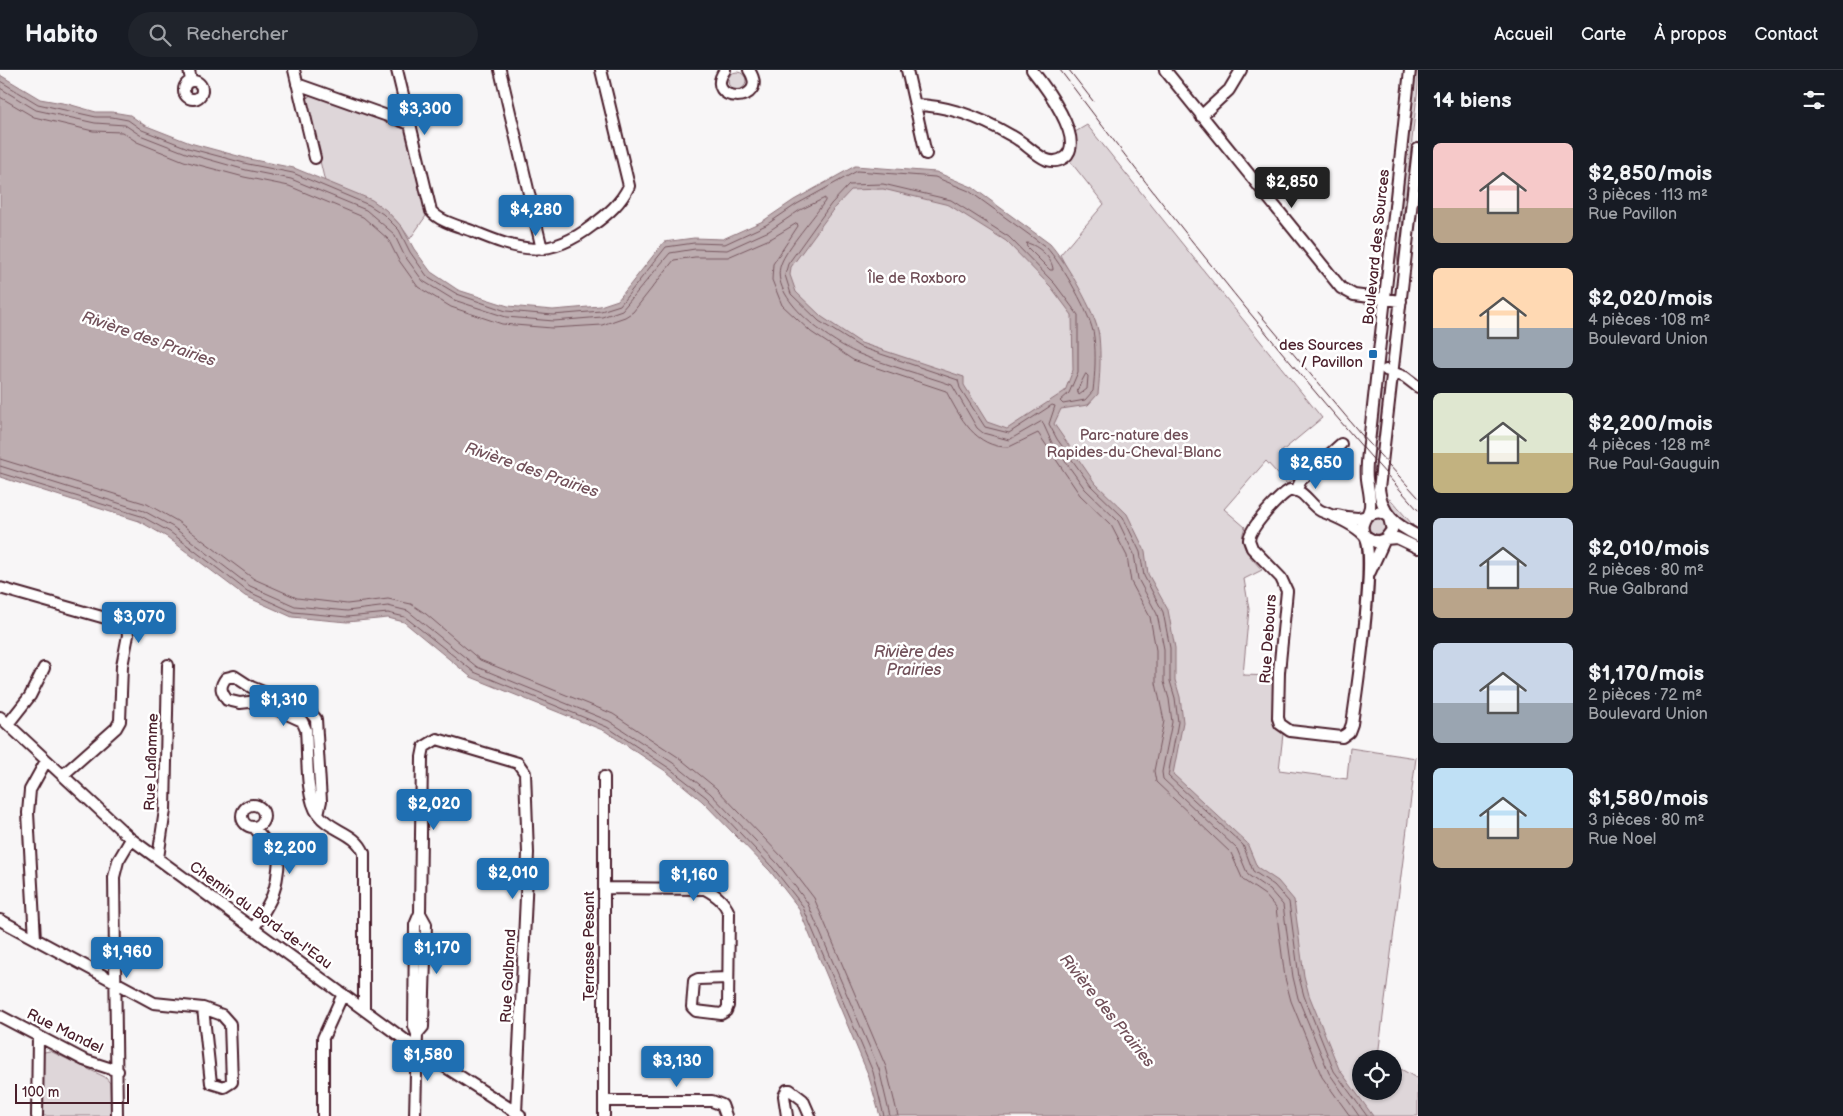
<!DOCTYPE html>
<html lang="fr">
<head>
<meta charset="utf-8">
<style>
	body { margin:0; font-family:"Balsamiq Sans",sans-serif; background:#20242c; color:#f1f3f6; height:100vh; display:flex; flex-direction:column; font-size:19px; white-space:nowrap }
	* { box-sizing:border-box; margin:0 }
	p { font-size:16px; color:#9ea1a6 }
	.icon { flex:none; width:28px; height:28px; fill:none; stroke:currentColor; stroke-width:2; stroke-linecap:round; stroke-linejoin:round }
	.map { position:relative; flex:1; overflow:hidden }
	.details { display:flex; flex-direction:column; background:#171b24; width:425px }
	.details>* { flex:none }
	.fabs { position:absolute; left:1352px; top:980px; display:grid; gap:10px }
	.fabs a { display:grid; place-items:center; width:50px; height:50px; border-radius:50%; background:#171b24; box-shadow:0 1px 4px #0004; font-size:25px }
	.scale { position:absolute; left:15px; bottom:12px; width:114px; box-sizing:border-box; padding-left:5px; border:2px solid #4a1f2b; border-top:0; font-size:14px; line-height:18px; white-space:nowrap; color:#4a1f2b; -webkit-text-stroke:4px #fff; paint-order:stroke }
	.price { position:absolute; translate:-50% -42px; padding:0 11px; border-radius:5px; background:#1f6fb2; color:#fff; font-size:16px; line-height:32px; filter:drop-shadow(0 1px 2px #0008) }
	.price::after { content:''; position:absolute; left:50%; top:30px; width:15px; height:11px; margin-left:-8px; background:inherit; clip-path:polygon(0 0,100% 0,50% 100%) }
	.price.current { background:#222; color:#fff }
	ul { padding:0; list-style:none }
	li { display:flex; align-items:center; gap:15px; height:125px; padding:0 15px }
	li span { display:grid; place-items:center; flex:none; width:140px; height:100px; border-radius:8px; color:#555 }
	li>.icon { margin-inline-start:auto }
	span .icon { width:60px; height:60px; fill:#fffc; stroke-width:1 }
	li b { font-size:21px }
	h2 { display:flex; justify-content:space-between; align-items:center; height:60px; padding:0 15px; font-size:21px }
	header { display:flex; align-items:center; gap:30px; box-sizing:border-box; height:70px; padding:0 25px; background:#171b24; border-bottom:1px solid #363941 }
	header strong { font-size:24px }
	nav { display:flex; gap:28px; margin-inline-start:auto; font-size:18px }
	.search { width:350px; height:45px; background:#20242c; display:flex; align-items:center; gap:12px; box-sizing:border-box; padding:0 18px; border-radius:28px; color:#9ea1a6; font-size:19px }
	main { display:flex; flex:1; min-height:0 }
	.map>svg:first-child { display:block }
</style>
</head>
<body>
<header>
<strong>Habito</strong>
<div class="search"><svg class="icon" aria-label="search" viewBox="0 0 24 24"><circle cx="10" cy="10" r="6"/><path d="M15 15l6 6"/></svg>Rechercher</div>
<nav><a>Accueil</a><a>Carte</a><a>À propos</a><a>Contact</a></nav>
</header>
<main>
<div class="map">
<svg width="1418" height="1046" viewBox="0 0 1418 1046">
	<rect width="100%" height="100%" fill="#f8f6f7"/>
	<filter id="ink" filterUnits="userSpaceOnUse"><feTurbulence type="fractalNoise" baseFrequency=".02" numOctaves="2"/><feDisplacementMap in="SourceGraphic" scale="10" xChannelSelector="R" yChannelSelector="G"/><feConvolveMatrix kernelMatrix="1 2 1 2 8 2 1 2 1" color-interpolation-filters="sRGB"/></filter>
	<g filter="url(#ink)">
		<!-- green -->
		<path fill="#ded6d9" stroke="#947a82" d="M1415 0H1418V16L1398 195 1396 170Z
			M728 11a9 9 0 1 1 18 0a9 9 0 1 1-18 0Z
			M312 24 405 59 428 143 410 169C386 131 363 129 325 112L306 32 308 27Z
			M1087 55 1322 348 1281 382 1300 405 1287 414 1266 391 1224 439 1245 457C1237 476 1250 486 1262 500L1244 509 1249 539 1243 605 1273 606 1274 653 1283 664 1279 700 1347 709 1350 678 1416 688 1378 986 1381 989H1361V1021H1394V995L1418 1009V1046H1319L745 232 846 110 942 118 1021 165 1099 264 1093 246 1060 185 1104 134 1066 86 1070 65Z
			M1381 320 1384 321 1379 368 1375 367Z
			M1389 429 1392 431 1418 461 1395 447 1385 430Z
			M1369 456a8 8 0 1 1 16 0a8 8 0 1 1-16 0Z
			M50 981 105 1007 110 1013 111 1046H42V990L44 982Z"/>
		<!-- water -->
		<path fill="#bdadb0" stroke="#8f747b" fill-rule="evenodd" d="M0 5 40 29 68 34 96 42H112L130 45 144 55 190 73 249 89 294 98 372 130 386 140 402 157 414 179 431 202 458 220 508 236 553 240 600 236 618 230 664 172 694 168 723 169 763 151 794 130 855 96 936 102 972 117 1050 174C1065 191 1097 244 1099 266 1101 285 1100 305 1098 324L1088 335 1061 339 1054 354 1095 413 1127 444 1145 481 1148 504 1168 540 1175 578V610L1180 627 1183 652 1173 704 1247 773 1257 797 1278 811 1294 830 1304 906 1309 925 1339 999 1373 1046H880L868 1004 798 837 770 801 702 731 667 702 605 661 471 607 404 552 388 548 347 552 292 547 245 526 167 467 139 451 0 407ZM883 119 949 135 1006 171 1051 217 1072 245 1073 300 1065 321 1007 359 987 352 964 315V307L861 273 822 247 796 222 790 205 791 197 835 137 851 120Z"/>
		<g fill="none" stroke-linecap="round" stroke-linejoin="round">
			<!-- shore -->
			<path stroke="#785860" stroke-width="1" d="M0 11 38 34 96 47H112L128 50 142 60 188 78 248 94 293 103 369 135 383 144 399 160 410 182 427 206 457 224 506 241 553 245 601 241 620 235 666 177 694 173 725 174 766 155 797 134 857 101 935 107 969 121 1046 177C1061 193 1092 245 1094 267 1096 285 1095 303 1093 321L1085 330 1063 334 1060 331 1069 323 1078 302V245L1055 214 1009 167 951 130 883 114 849 115 831 134 788 194 785 205 791 224 819 251 860 277 958 310 960 318 985 357 1009 363 1052 335 1055 336 1049 354 1057 369 1091 416 1123 447 1140 482 1144 506 1163 542 1170 578V611L1175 628 1178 652 1168 706 1243 775 1253 801 1274 815 1289 832 1299 907 1304 926 1334 1001 1367 1046
				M0 18 36 40 95 53 125 55 140 65 186 83 246 100 291 109 366 140 394 164 404 185 423 211 454 230 506 247 554 251 602 247 622 240 670 183 695 179 727 180 769 161 800 140 825 128V131C815 146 786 179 781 194 768 228 830 271 857 283 888 296 921 304 952 315L977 358 983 363 1009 370 1042 351 1052 373 1085 419 1118 451 1134 484 1138 509 1157 544 1164 579V612L1169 629 1172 652 1162 702 1163 709 1237 779 1248 805 1270 820 1283 835 1293 907 1298 928 1329 1003 1359 1046
				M0 27 34 47 93 61 122 62 137 72 184 91 244 107 289 116 363 147 388 169 398 189 418 217 451 237 502 254 552 258 602 255 625 247 633 242 674 190 695 187H728L772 168 797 153 798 156 773 194 772 210 782 235 811 262 853 290 946 321C960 347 975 378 1009 377L1038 363 1080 425 1111 455 1127 486 1131 512 1150 547 1156 580V613L1164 651 1154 701 1156 712 1231 783 1243 810 1265 825 1276 838 1285 908 1291 931 1322 1007 1350 1046
				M1027 173C1038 175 1053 189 1053 200H1050L1027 177Z
				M1086 304 1088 306 1087 319 1079 325 1077 321Z
				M0 389 147 434 177 451 254 509 297 528 347 534 388 529 411 534 426 544 480 590 613 644 678 687 716 718 784 789 814 828 886 997 898 1046
				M0 396 144 441 173 457 250 516 295 536 347 541 388 536 408 541 477 597 609 651 673 693 710 723 778 794 807 832 879 999 890 1046
				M0 403 141 446 170 462 247 521 293 542 347 547 388 543 405 547 474 602 607 657 669 698 706 727 773 798 802 835 873 1002 884 1046"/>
			<defs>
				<path id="minor" d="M189 0 191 10
					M294 0 315 88
					M397 0 431 141C440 152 459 156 472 161 520 181 548 190 593 155 608 144 621 133 629 116L601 0
					M500 0 542 179
					M725 0C701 34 772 35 749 0
					M907 0 926 84
					M1165 0 1341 218 1354 225 1401 231
					M184 20a9 9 0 1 1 18 0a9 9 0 1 1-18 0Z
					M297 14 410 54
					M915 35C949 35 983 49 1012 66 1024 72 1035 85 1047 90 1053 92 1060 91 1065 87 1086 70 1044 15 1032 0
					M1201 46 1229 20 1241 0
					M1418 79 1379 419C1382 445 1396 455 1418 466
					M1386 300 1405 307 1418 317
					M1290 420C1305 419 1309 435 1321 441 1334 446 1354 454 1364 465 1378 481 1356 626 1352 654L1349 662 1342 667 1290 661 1280 654 1278 648 1279 602 1287 521 1281 508 1252 478 1249 470C1250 457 1279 426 1290 420Z
					M1296 421 1301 410 1341 374
					M1337 445C1344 447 1351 448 1358 448 1371 447 1377 436 1389 448L1392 460 1385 469 1376 472 1365 466C1358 453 1368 448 1370 437 1371 427 1368 418 1367 409 1366 400 1367 391 1368 382L1410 0
					M1385 469 1397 468 1418 478
					M1370 502 1385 469
					M0 518 123 553 127 558 128 565 122 596 120 651 116 658 63 705
					M0 647 131 769 416 978 520 1045
					M8 654 30 626 44 598
					M604 707V1046
					M242 746a11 11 0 1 1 22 0a11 11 0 1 1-22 0Z
					M318 744 321 731 316 649 308 640 251 617 234 606 226 608C219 617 221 621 227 630L240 633 258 631 302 651 306 660C308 682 305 727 318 744 330 761 356 762 364 783V940
					M158 788 165 740 168 595
					M604 818 705 819C716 825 724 831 729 843L728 936 726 941 721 944 696 941 692 937 694 911 698 909 728 908
					M0 850 154 933 203 938 222 945 230 954 232 1012 224 1017 211 1013 203 938
					M253 859C272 830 277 822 279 788L254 757
					M35 869 28 743 30 720 46 691
					M0 946 84 990 118 1001
					M417 964 423 957 426 854 420 843
					M604 1031H712L722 1035 726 1046
					M37 1046 38 966
					M117 1046 114 807 118 791 131 769
					M323 1046V968L343 924
					M415 1046 417 964 414 956 415 855 420 843 422 687 424 677 437 669 518 693 525 703 528 783 516 1043
					M787 1046 784 1026 787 1020H790L803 1030 810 1046"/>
			</defs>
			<!-- minor casing -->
			<use href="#minor" stroke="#4a1f2b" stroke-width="14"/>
			<!-- minor -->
			<use href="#minor" stroke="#fff" stroke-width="10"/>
			<!-- tram -->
			<path stroke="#4a1f2b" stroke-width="1" d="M1060 0C1174 151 1291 299 1418 440
				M1069 0 1093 31
				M1258 242 1360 363 1418 427"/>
		</g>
	</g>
	<!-- markers -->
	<rect fill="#1f6fb2" stroke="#fff" stroke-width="2" x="1368" y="279" width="10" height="10" rx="2.5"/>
	<g text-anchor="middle" stroke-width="5" stroke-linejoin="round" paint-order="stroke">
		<!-- street labels -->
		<g font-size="15" fill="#4a1f2b" stroke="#fff">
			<text transform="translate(1376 177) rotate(-84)" y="5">Boulevard des Sources</text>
			<text transform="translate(1268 569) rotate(-86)" y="5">Rue Debours</text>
			<text transform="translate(151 692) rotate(-88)" y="5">Rue Laflamme</text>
			<text transform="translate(261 845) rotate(36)" y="5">Chemin du Bord-de-l'Eau</text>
			<text transform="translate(589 876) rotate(-90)" y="5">Terrasse Pesant</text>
			<text transform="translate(508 906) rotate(-87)" y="5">Rue Galbrand</text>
			<text transform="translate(65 961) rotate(26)" y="5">Rue Mandel</text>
		</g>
		<!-- park labels -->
		<g font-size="15" fill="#6f4d56" stroke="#fff">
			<text x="917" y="213">Île de Roxboro</text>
			<text x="1134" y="370">Parc-nature des<tspan x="1134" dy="17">Rapides-du-Cheval-Blanc</tspan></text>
		</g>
		<!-- poi labels -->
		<g font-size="15" fill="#4a1f2b" stroke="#fff" text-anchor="end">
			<text x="1363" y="280">des Sources<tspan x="1363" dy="17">/ Pavillon</tspan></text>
		</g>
		<!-- water labels -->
		<g font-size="16" font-style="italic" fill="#72515a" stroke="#fff">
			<text transform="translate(149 268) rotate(19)" y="6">Rivière des Prairies</text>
			<text transform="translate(532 399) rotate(19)" y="6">Rivière des Prairies</text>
			<text x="914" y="587">Rivière des<tspan x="914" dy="18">Prairies</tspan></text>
			<text transform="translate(1108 940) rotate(51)" y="6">Rivière des Prairies</text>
		</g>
	</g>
</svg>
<div class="fabs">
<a><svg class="icon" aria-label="locate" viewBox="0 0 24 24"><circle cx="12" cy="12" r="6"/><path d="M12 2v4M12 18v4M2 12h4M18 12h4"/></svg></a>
</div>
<div class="scale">100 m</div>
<b class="price" style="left:425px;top:66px">$3,300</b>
<b class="price current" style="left:1292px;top:139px">$2,850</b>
<b class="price" style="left:536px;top:167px">$4,280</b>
<b class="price" style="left:1316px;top:420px">$2,650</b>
<b class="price" style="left:139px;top:574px">$3,070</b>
<b class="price" style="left:284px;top:657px">$1,310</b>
<b class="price" style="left:434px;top:761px">$2,020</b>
<b class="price" style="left:290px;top:805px">$2,200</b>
<b class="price" style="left:513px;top:830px">$2,010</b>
<b class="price" style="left:694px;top:832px">$1,160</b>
<b class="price" style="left:437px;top:905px">$1,170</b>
<b class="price" style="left:127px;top:909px">$1,960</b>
<b class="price" style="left:428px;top:1012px">$1,580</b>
<b class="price" style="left:677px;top:1018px">$3,130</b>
</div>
<section class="details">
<h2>14 biens<svg class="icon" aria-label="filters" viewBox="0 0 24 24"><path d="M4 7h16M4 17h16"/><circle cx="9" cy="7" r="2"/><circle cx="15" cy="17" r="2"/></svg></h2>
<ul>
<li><span style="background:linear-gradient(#f6c9c9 65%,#b9a48a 0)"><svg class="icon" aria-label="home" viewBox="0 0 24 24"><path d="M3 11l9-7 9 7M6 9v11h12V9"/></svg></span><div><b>$2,850/mois</b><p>3 pièces · 113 m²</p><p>Rue Pavillon</p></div></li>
<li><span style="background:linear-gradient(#ffd9b3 60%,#9aa5b1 0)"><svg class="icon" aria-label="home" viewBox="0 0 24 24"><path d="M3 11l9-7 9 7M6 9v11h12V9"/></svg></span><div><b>$2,020/mois</b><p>4 pièces · 108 m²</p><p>Boulevard Union</p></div></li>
<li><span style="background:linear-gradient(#dfe7d0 60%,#c2b280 0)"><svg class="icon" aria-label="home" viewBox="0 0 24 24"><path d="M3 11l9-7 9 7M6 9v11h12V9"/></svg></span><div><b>$2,200/mois</b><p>4 pièces · 128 m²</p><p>Rue Paul-Gauguin</p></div></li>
<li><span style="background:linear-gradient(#c9d6e8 70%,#b9a48a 0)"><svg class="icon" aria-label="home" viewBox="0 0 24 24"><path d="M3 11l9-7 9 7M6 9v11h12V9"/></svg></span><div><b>$2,010/mois</b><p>2 pièces · 80 m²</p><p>Rue Galbrand</p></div></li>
<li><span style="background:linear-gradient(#c9d6e8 60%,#9aa5b1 0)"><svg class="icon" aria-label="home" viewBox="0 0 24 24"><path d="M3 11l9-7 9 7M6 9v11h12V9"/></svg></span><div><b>$1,170/mois</b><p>2 pièces · 72 m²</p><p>Boulevard Union</p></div></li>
<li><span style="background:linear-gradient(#bfe0f5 60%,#b9a48a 0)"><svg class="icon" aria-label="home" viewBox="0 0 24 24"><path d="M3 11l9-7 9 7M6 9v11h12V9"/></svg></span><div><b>$1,580/mois</b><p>3 pièces · 80 m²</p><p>Rue Noel</p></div></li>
</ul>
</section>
</main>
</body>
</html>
